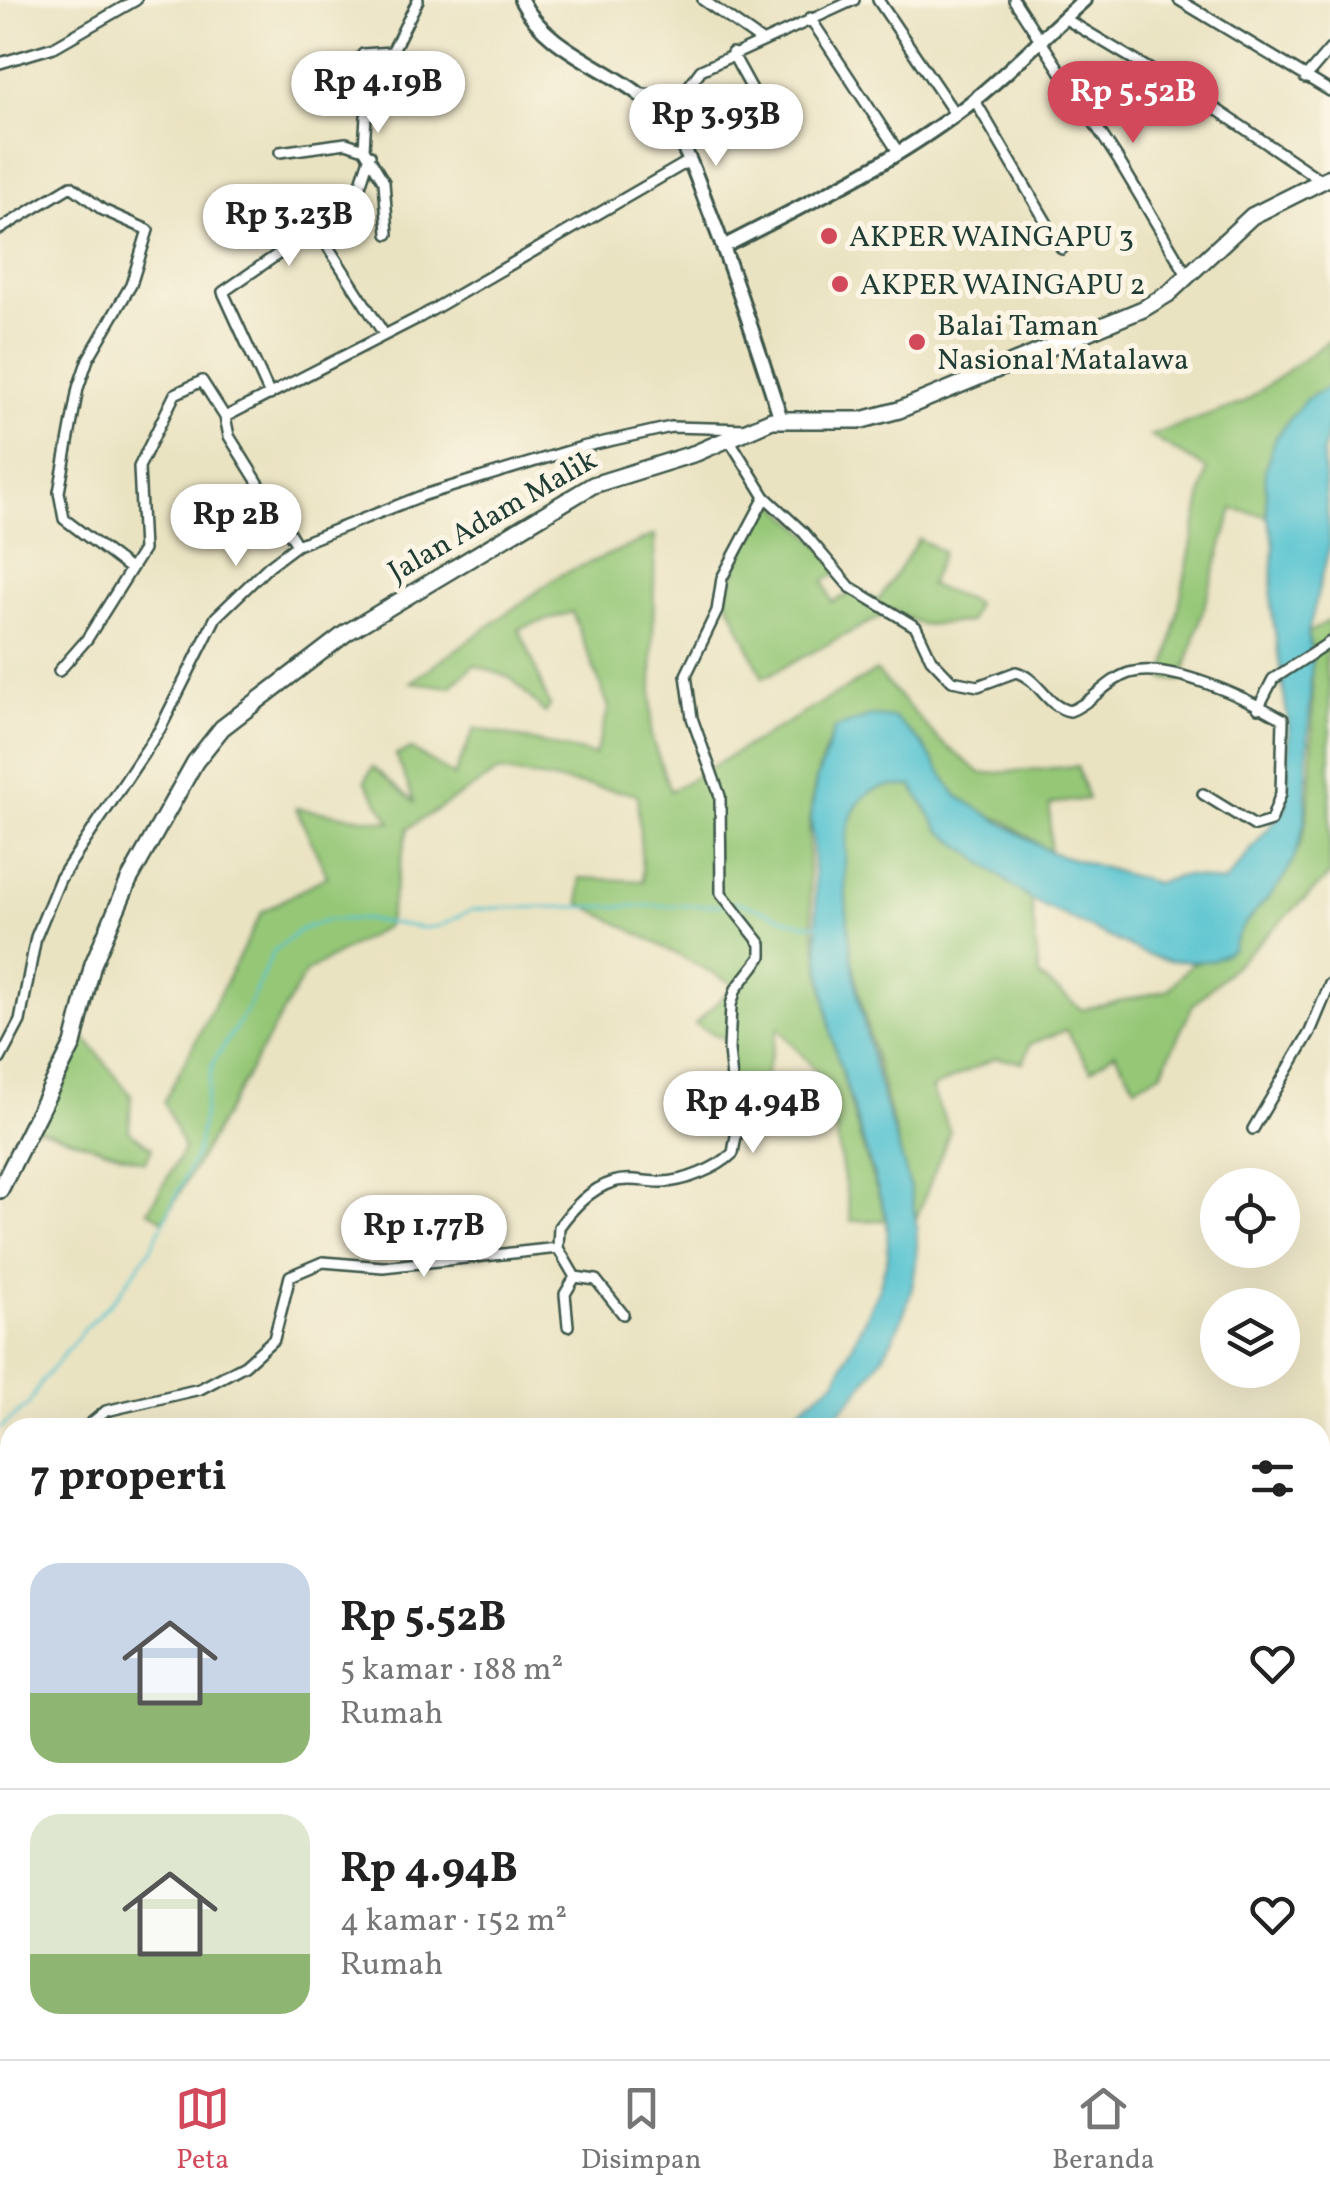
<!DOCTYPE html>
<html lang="id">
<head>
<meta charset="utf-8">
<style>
	body { margin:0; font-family:Vollkorn,serif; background:#f6f6f6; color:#222; height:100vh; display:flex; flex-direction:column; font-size:38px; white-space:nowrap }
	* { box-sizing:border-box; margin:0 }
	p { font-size:32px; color:#767676 }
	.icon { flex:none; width:55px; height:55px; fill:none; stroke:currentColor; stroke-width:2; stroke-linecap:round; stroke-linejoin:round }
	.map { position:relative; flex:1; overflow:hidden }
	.side { position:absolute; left:0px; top:1418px; width:1330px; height:642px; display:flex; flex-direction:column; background:#fff; border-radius:30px 30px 0 0; box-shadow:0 10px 40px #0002 }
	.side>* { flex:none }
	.buttons { position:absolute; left:1200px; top:1168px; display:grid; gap:20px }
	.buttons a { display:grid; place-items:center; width:100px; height:100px; border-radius:50%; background:#fff; box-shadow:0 10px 40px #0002; font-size:50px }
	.price { position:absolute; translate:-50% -85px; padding:0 22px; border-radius:35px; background:#fff; color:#222; font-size:32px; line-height:65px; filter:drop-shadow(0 2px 5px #0008) }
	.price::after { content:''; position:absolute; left:50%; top:60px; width:30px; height:22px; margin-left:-15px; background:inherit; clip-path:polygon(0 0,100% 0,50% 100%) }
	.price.on { background:#d1495b; color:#fff }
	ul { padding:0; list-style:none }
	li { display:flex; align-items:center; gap:30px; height:250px; padding:0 30px }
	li+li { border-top:2px solid #e0e0e0 }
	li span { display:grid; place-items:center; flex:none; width:280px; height:200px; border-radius:30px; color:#555 }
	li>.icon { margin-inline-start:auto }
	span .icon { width:120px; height:120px; fill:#fffc; stroke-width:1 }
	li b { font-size:42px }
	h2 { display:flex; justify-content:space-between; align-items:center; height:120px; padding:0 30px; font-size:42px }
	.tabs { display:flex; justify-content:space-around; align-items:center; height:140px; border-top:2px solid #e0e0e0; background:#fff; font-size:28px; color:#767676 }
	.tabs a { display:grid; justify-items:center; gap:5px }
	.tabs .on { color:#d1495b }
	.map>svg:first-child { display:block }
</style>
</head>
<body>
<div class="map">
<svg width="1330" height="2059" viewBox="0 0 1330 2059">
	<rect width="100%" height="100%" fill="#fcf5e5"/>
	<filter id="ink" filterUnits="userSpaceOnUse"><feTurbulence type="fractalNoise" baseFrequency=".01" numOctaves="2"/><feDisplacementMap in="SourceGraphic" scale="20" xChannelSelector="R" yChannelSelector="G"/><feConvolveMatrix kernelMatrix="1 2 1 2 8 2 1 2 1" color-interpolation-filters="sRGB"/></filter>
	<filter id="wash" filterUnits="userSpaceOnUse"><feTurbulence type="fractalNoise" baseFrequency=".0048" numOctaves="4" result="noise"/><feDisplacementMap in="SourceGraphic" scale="40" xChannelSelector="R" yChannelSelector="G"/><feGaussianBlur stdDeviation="2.25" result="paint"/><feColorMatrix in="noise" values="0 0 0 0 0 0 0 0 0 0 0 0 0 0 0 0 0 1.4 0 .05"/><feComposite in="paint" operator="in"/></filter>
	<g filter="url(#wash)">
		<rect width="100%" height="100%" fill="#eae3c2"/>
		<!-- green -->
		<path fill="#95c777" stroke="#5a8256" stroke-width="2.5" d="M1330 340V386C1274 418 1265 455 1267 516L1233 509 1182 681 1164 679 1207 469 1150 436 1243 403Z
			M771 499 821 546 840 571 824 581 832 602 857 591 878 601 919 539 943 552 929 585 976 603 969 622 921 625 893 610 763 678 726 597 750 530Z
			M655 535 651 736 670 791 876 671 940 741 982 774 1077 766 1088 799 1050 804V852L1005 821 976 811 956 795 940 772 834 729C828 746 820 763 816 780 788 895 847 1109 887 1220L851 1221 828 1084 778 1028 764 1080 730 1081 728 1041 695 1024 735 985 580 903V878L643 881 637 794 499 771 408 828 387 926 306 972 164 1220 148 1211 184 1149 164 1102 262 912 327 876 296 808 391 822 365 781 373 767 415 803 396 755 411 749 454 776 475 728 595 755 609 707 572 612 518 629C533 654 538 680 550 706L545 713 511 678 474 665 450 687 411 682 560 575Z
			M1330 620C1330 645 1321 663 1330 687V875L1193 1005 1161 1073 1135 1086 1115 1052 1091 1070 1066 1030 1030 1044 1024 1062 995 1058 931 1089 950 1131 915 1222C907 1139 798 863 862 798 877 784 893 786 912 786L940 830 1031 900 1039 976 1082 1010 1168 990 1191 964C1217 960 1225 942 1243 923 1265 899 1284 879 1298 849 1316 810 1315 677 1308 633Z
			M78 1029 131 1095 129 1131 152 1148 145 1162 33 1127Z"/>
		<!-- water -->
		<path fill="#58c4d1" stroke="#3c8082" stroke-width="2.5" d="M1330 386V422L1323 453 1330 544 1308 633 1312 657 1305 822C1300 844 1292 869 1277 887 1259 910 1241 921 1232 950L1210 961H1170L1147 955 1031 900 940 830 912 786C893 786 877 784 863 798 845 816 845 848 845 871 846 944 860 1017 880 1088 894 1139 917 1190 917 1243 917 1290 899 1334 873 1371 841 1416 831 1427 775 1428L836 1380 879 1288 888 1255 887 1220 832 1039 819 957 811 816 816 781 834 729 871 716 895 718 922 744 956 795 1050 852 1155 883 1185 875 1224 883 1286 807 1289 729 1271 605 1274 543 1267 516 1265 469 1275 438 1305 400Z"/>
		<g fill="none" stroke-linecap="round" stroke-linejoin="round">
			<!-- stream -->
			<path stroke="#58c4d1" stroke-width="2.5" d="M734 902C763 905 789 927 818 924
				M0 1428 28 1405 42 1381 86 1327 117 1296 151 1248 196 1154 213 1063 247 1010 273 952 300 930 327 920 362 919 424 928 440 926 471 910 494 908 722 905
				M1320 1531 1330 1524"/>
			<!-- river -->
			<path stroke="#58c4d1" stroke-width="18" d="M501 2050 502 2059"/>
		</g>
	</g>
	<g filter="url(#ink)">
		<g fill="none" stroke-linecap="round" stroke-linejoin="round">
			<defs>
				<path id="street" d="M703 0 760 40
					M878 0 955 114
					M1014 0 1119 161 1187 275
					M1179 0 1330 91
					M810 18 897 150
					M1064 18 1213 107 1322 181
					M732 53 779 138
					M363 54 392 52 418 0
					M0 63 54 47 136 0
					M1305 78 1330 49
					M643 94 662 96 684 89
					M974 99 1062 249
					M675 131 680 98 701 70 854 0
					M364 149 366 116 388 107
					M280 152 346 143 364 149 384 182 388 234
					M316 228 384 334
					M0 229 71 186 103 210 148 230 131 285 88 359 78 388 59 492 64 519 130 569
					M270 395 223 292 316 228 360 186 370 155
					M765 497 804 533 850 587 916 627 931 659 952 681 978 686 1016 672C1040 679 1046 707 1070 711 1092 703 1107 680 1129 673 1170 661 1248 699 1283 719L1281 793 1271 821 1255 826 1203 794
					M297 545 229 436 225 417 420 317 689 161
					M59 671 87 639 143 550 139 467 175 394 202 381 225 417
					M1258 708 1273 679 1330 642
					M0 1059 20 1021 36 937 60 879 160 729 216 617 269 566 297 545 424 495 582 447 671 427 748 429
					M1253 1129 1310 1032 1330 984
					M558 1248 575 1277 565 1294 568 1326
					M575 1277 596 1280 623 1314
					M85 1428 106 1411 200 1389 245 1365 274 1339 290 1276 323 1262 383 1267 558 1248 559 1227C573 1208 590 1189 613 1182 628 1177 645 1182 660 1182 682 1183 718 1168 733 1153L737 1130 729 1050 731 1005 736 989 761 957V944L721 893 720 796 692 718 686 675 717 611 722 578 765 497 729 439
					M0 1487 10 1484
					M0 1817 10 1821
					M281 2050 283 2059"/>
				<path id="secondary" d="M521 0C551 59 626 69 666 120 687 146 697 179 709 210 736 278 758 349 781 419
					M723 247C804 205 891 164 964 108 1007 75 1043 36 1084 0"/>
				<path id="highway" d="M0 1190 73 1044 93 964 129 880 195 762 222 728 346 633 593 485 696 453 772 420H862L899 410 1143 309 1168 294 1252 216 1330 177"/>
			</defs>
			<!-- street casing -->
			<use href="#street" stroke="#3d5649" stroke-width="14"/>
			<!-- secondary casing -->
			<use href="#secondary" stroke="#3d5649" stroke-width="18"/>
			<!-- highway casing -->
			<use href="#highway" stroke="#3d5649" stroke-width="20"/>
			<!-- street -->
			<use href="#street" stroke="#fff" stroke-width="9"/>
			<!-- secondary -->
			<use href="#secondary" stroke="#fff" stroke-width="12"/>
			<!-- highway -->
			<use href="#highway" stroke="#fff" stroke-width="15"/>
		</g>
	</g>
	<!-- markers -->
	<g fill="#d1495b" stroke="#fcf5e5" stroke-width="4">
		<circle cx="829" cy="236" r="10"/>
		<circle cx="840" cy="284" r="10"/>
		<circle cx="917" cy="342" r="10"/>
	</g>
	<g text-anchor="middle" stroke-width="10" stroke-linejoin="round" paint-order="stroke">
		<!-- poi labels -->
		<g font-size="30" fill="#1f3d34" stroke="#fcf5e5" text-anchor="start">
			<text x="849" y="246">AKPER WAINGAPU 3</text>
			<text x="860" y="294">AKPER WAINGAPU 2</text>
			<text x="937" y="335">Balai Taman<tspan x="937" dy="34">Nasional Matalawa</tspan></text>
		</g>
		<!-- street labels -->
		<g font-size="30" fill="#1f3d34" stroke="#fcf5e5">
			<text transform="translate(492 515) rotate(-30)" y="10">Jalan Adam Malik</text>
		</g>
	</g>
</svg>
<div class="buttons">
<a><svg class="icon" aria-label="locate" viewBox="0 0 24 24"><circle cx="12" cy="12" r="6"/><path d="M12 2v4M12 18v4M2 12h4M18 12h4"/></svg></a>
<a><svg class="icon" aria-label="layers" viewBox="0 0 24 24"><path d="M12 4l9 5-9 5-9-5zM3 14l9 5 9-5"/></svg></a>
</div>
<b class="price" style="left:378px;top:136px">Rp 4.19B</b>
<b class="price on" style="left:1133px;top:146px">Rp 5.52B</b>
<b class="price" style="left:716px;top:169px">Rp 3.93B</b>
<b class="price" style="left:289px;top:269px">Rp 3.23B</b>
<b class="price" style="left:236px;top:569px">Rp 2B</b>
<b class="price" style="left:753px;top:1156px">Rp 4.94B</b>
<b class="price" style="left:424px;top:1280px">Rp 1.77B</b>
<section class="side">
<h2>7 properti<svg class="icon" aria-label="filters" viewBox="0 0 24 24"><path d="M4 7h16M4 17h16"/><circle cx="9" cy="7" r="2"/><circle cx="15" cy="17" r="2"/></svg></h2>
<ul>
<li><span style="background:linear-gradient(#c9d6e8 65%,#8fb573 0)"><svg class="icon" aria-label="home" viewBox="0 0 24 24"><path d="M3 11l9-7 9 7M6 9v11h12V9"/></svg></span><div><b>Rp 5.52B</b><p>5 kamar · 188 m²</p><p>Rumah</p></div><svg class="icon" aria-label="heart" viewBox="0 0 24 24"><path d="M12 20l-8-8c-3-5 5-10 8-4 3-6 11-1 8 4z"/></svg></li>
<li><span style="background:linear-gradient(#dfe7d0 70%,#8fb573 0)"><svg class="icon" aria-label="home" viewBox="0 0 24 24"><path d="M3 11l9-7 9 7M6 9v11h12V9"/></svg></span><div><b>Rp 4.94B</b><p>4 kamar · 152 m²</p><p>Rumah</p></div><svg class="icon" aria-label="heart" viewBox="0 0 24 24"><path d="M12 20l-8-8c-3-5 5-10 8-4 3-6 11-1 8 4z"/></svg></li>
</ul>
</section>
</div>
<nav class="tabs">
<a class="on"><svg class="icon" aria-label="map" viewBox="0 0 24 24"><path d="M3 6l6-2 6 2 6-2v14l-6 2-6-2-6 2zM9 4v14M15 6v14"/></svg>Peta</a>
<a><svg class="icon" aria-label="saved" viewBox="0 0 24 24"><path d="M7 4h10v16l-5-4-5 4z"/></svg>Disimpan</a>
<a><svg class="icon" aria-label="home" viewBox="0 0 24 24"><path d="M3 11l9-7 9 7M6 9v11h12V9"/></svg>Beranda</a>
</nav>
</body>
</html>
